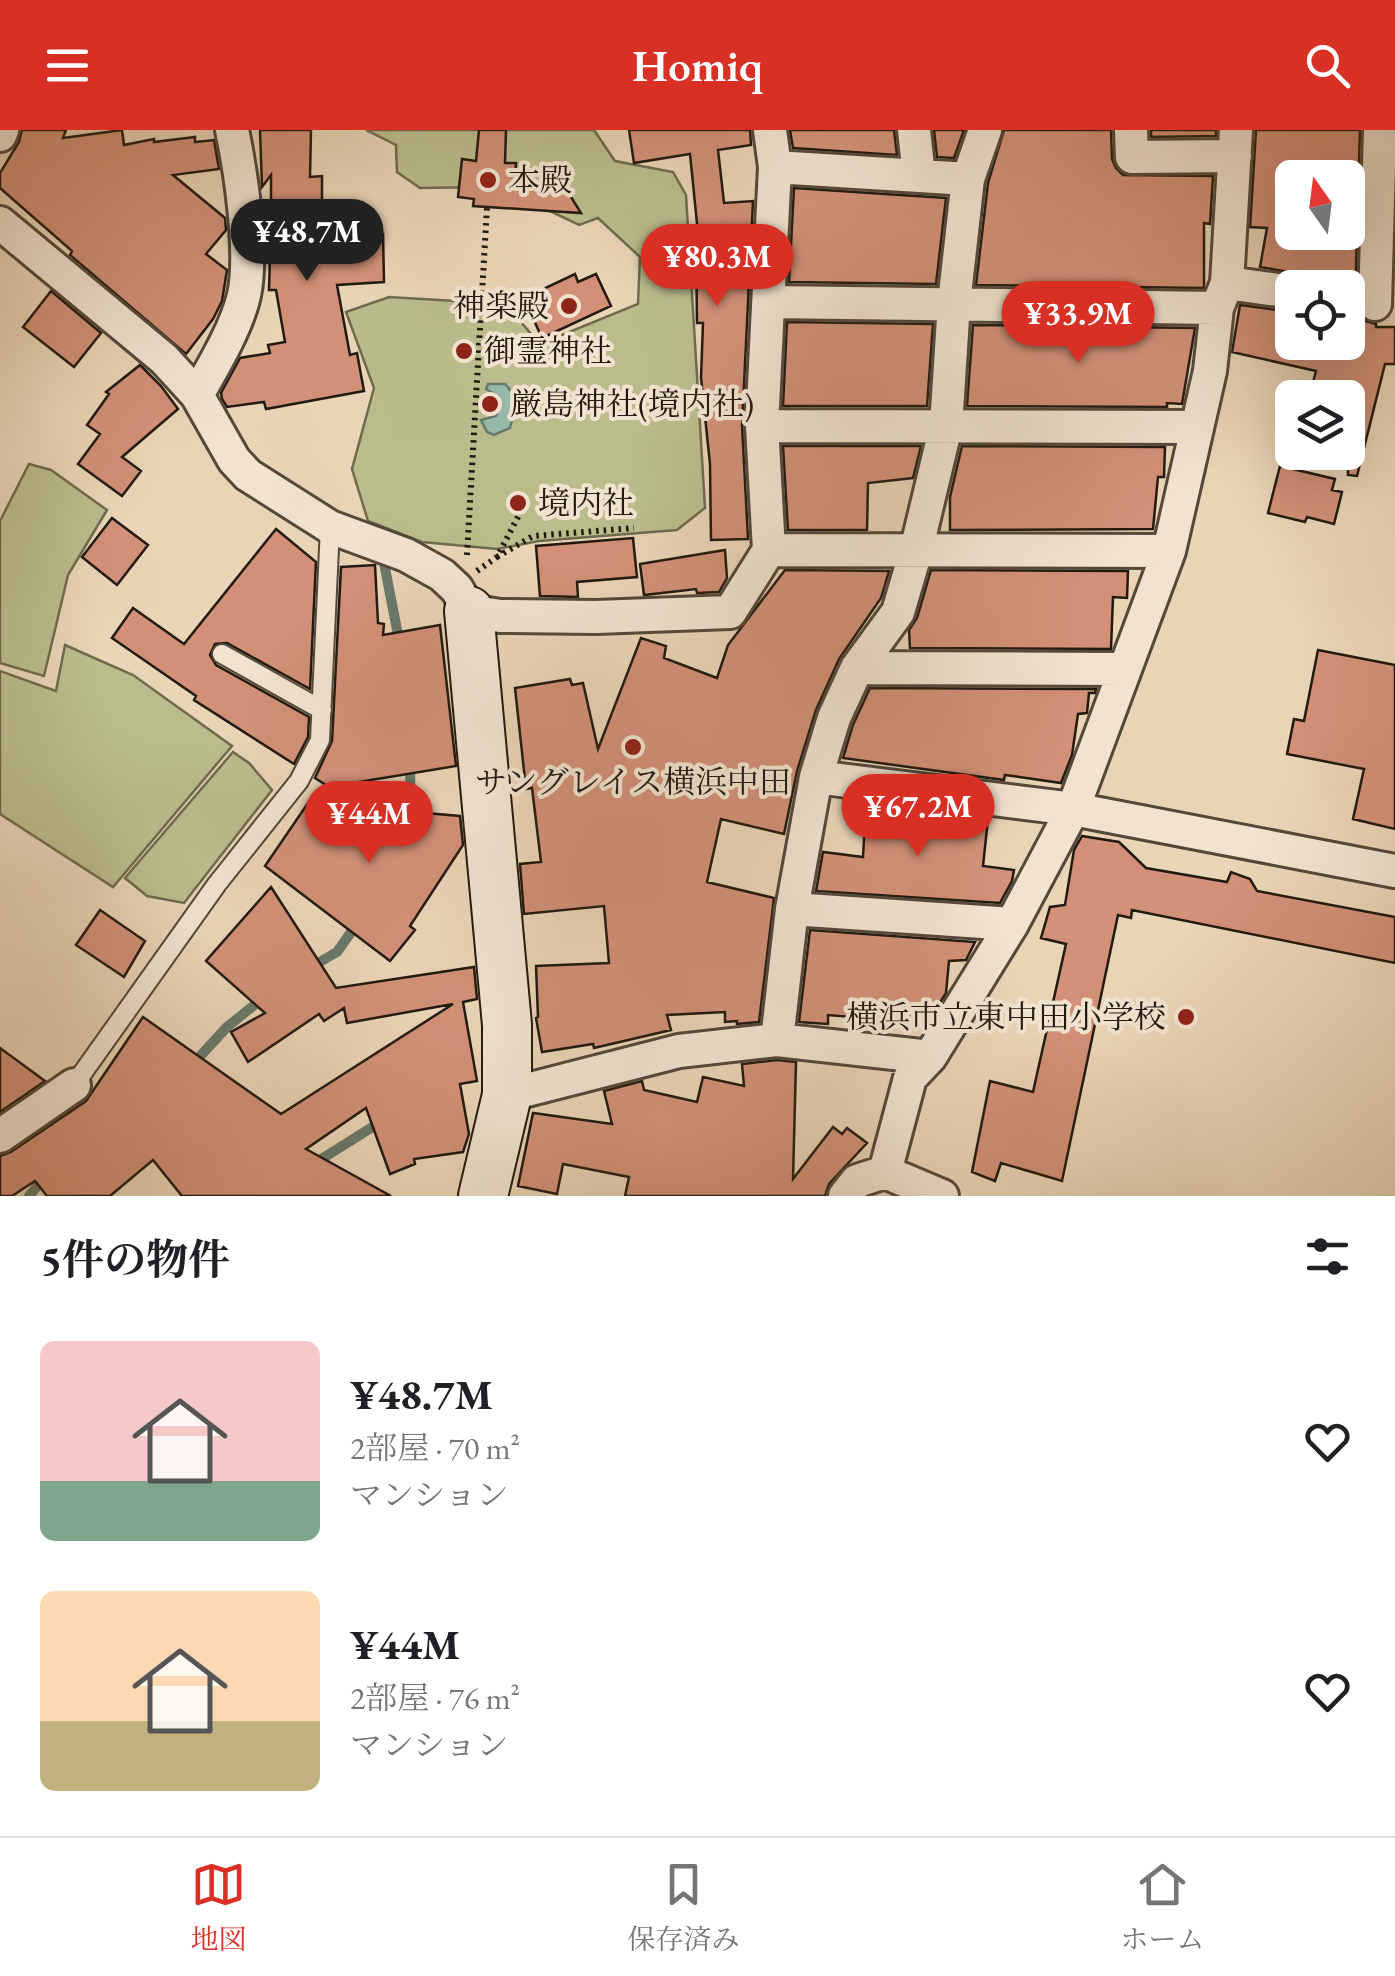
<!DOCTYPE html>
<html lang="ja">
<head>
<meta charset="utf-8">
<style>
	body { margin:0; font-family:"EB Garamond","Noto Serif JP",serif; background:#f6f6f6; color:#202124; height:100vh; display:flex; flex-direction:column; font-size:38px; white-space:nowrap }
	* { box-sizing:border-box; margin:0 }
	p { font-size:32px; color:#757577 }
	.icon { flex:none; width:55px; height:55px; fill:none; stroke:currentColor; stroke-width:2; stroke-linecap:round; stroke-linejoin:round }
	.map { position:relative; height:1066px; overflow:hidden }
	.details { display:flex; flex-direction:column; background:#fff; flex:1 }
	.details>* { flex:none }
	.needle { width:65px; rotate:346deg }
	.tools { position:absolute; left:1275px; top:30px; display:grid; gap:20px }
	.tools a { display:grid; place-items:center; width:90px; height:90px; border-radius:15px; background:#fff; box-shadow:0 10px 40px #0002; font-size:50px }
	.price { position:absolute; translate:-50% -85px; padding:0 22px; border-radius:35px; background:#d93025; color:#fff; font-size:32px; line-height:65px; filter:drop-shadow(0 2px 5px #0008) }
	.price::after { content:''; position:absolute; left:50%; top:60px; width:30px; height:22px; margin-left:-15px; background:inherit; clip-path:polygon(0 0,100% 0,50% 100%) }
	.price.selected { background:#222; color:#fff }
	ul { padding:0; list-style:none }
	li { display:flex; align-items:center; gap:30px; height:250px; padding:0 40px }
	li span { display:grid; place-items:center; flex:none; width:280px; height:200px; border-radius:15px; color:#555 }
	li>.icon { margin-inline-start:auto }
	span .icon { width:120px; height:120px; fill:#fffc; stroke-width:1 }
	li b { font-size:42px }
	h2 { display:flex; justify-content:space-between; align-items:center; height:120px; padding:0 40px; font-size:42px }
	header { display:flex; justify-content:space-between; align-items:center; height:130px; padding:0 40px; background:#d93025; color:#fff; font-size:45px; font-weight:600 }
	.tab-bar { display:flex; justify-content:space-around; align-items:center; height:140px; border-top:2px solid #e0e0e0; background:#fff; font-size:28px; color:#757577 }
	.tab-bar a { display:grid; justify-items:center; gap:5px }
	.tab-bar .selected { color:#d93025 }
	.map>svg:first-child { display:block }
</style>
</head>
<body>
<header><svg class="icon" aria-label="menu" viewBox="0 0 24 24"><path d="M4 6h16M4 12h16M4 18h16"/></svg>Homiq<svg class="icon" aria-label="search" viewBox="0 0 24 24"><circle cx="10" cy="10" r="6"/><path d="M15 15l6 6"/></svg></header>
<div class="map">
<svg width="1395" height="1066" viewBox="0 0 1395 1066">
	<rect width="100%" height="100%" fill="#e9d4b6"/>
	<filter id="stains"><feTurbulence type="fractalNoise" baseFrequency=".002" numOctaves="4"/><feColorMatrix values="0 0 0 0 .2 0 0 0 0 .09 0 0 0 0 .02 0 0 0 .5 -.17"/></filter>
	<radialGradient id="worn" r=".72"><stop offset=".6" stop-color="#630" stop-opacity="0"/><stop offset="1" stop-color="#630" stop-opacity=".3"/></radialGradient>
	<!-- green -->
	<path fill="#babc8c" stroke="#6e6b4e" stroke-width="2.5" d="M366 0H594L615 31 673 42 686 65 705 378 677 400 539 411 497 419 422 412 368 391 352 339 374 258 346 182 389 167 505 174 540 214 638 174 640 127 598 88 579 95 529 71 485 57 420 58 397 42 396 15Z
		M29 334 51 340 107 380 68 445 44 546 0 533V391Z
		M65 515 133 545 232 616 113 757 0 684V541L56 561Z
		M233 622 249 633 272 660 184 773 147 766 125 748Z"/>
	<!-- water -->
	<path fill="#98b9a9" stroke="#69796c" stroke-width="2.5" d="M488 254H505C518 265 514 283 510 298L494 305 487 302 481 290 496 286 500 276 498 266 486 259Z"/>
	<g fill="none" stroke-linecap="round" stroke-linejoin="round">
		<!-- stream -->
		<path stroke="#69796c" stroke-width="10" d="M383 428 400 515
			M410 631 411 694
			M311 837 337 822 359 791
			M192 935 227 897 263 868
			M312 1035 382 991
			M29 1066 46 1046"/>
	</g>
	<!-- building -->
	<path fill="#d19077" stroke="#221a10" stroke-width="2.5" fill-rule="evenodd" d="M22 0H66L63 8 122 0 124 15 154 9V12L195 7V12L214 10 219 39 173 45 225 88 226 100 206 124 227 140 222 171 213 189 186 224 70 125 72 121 0 58V43L19 12Z
		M260 0H311L310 47 322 46V75L362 72 363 104H383L384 152 337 155 350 225 357 223 364 261 266 279 264 272 227 277 222 269 221 263 240 228 270 223 268 215 285 212 276 160H269L270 127 281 96 271 90V45L262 57Z
		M479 0H506L505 33H516L515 51 563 54 581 83 473 76 474 69 458 67 462 29 476 31Z
		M629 0H750L751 15 718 20 724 73 753 71 742 295 748 409 711 410 710 334 701 248 703 193H697L696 113H699L690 24 634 33Z
		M790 0H894L897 25 793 18Z
		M934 0H964L954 28 937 27Z
		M1004 0H1111L1112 29 1116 38 1123 45 1213 46 1210 94 1204 93V158L976 155 988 53Z
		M1151 0H1216V6L1151 7Z
		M1256 0H1360L1355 174 1358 184 1365 191 1376 194V197H1395V234H1385L1357 346 1348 345V268H1309L1316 241 1232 222 1240 175 1292 182V212H1348V152L1260 137 1267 98 1250 97ZM1292 48H1348V102H1292Z
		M794 58 946 68 936 154 789 152Z
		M575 144 578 152 596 144 611 176 542 208 524 168Z
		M51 161 101 203 74 237 23 197Z
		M787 192 933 194 927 276H783Z
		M973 195 1195 198 1182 274 1167 273V277L967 276Z
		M140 235 161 256 178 279 122 327 141 341 122 366 78 334 100 304 87 295 109 264 106 262Z
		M783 316H921L913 348 868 353 867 400H788Z
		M962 316 1165 317 1164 347H1158L1153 399 950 400V367Z
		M1280 336 1335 349 1332 360 1342 362 1334 394 1307 387 1305 392 1268 383Z
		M112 388 148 415 117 455 82 427Z
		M276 399 316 432 310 559 227 513 215 514 210 525 216 535 309 587 308 607 294 634 194 570 196 566 112 508 133 478 184 514Z
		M633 408 637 447 577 452 578 467 540 466 536 416Z
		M725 420 727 448 719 462 697 463 696 459 644 465 640 434Z
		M375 435 378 493 384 494 383 505 440 495 456 636 329 657 315 648 332 611 341 437Z
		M785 440 889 441 881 468 839 529 816 580 797 641 784 704 721 689 707 752 774 768 759 892 737 894V891L725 892V882L667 885 671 900 594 918 593 914 542 922 536 888 538 887 536 836 609 833 604 776 524 784 520 734 541 732 532 658 526 659 515 558 570 549 572 555 583 553 598 619 641 508 666 516 664 528 717 548 728 515Z
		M931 440 1128 441 1127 468 1113 467 1111 519 910 518 909 500 917 488Z
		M1318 520 1395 535V699L1353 689 1364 639 1287 624 1294 589 1304 591Z
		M870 558 1096 559 1095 563H1089L1087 583 1078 584 1072 625 1061 653 1005 645 1004 650 843 628 853 595Z
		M308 673 460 686 463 715 410 796 415 800 390 831 265 736Z
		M866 673 988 689 983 736 1014 740 1012 751 1000 773 816 761 823 722 863 727Z
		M1082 706 1119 712 1146 738 1227 752 1231 742 1250 749 1257 761 1395 787V833L1132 780 1131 788 1118 785 1062 1051 1001 1033 995 1051 972 1042 990 951 1033 962 1066 814 1041 808 1050 777 1065 775 1074 720Z
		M271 757 336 858 474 837 477 869 463 872 477 951 460 954 469 1004 463 1022 414 1029 415 1034 390 1044 366 978 306 1019 391 1066H182L153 1030 110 1066H47L35 1051 12 1066H0V1026L11 1022 86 971 143 887 281 984 453 874 347 893 344 878 324 891 319 884 248 932 231 902 265 883 206 831Z
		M100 780 145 811 124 847 76 815Z
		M810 800 975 812 966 830 949 831 946 863 927 893 828 885V894L799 892Z
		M0 918 45 951 0 982Z
		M777 930 796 932 793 1049 833 997 842 1004 847 998 867 1013 829 1054 825 1066H625L629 1047 563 1034 557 1064 518 1056 533 983 612 994 604 961 642 951 644 960 697 972 703 947 744 956 742 934Z"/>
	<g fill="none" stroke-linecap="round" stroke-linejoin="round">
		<defs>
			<path id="lane" d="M222 524 322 580
				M74 955 217 754 299 651 320 610 330 397"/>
			<path id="street" d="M914 0 919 46
				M1131 0 1132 27 1235 26
				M0 5 2 0
				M775 37 968 49
				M0 93 164 229 197 265 234 330 248 345 330 397 406 425 442 445 457 459 469 481 500 486 596 487 730 482 769 420 762 296 775 37 770 0
				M1227 153 1292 162
				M769 172 1217 178
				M1375 174 1380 0
				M197 265C213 237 237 197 244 165 253 124 241 42 232 0
				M762 296 1197 297
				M769 420 1169 421
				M857 538 1123 539
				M816 647 1073 679 1395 741
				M792 779 1012 794
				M777 910 792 779 816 647 834 588 857 538 898 482 916 421 946 296 954 173 968 49 985 0
				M507 965 679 921 777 910 930 927
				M0 1006 74 955
				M845 1066 857 1051 885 1042
				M942 1066 885 1042 910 948 930 927 1012 794 1073 679 1169 421 1210 241 1217 178 1227 153 1236 0"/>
			<path id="secondary" d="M469 481 507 895V965L483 1066"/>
		</defs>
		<!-- lane casing -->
		<use href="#lane" stroke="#54483a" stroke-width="22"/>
		<!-- street casing -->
		<use href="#street" stroke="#54483a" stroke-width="38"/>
		<!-- secondary casing -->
		<use href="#secondary" stroke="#221a10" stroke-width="52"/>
		<!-- path -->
		<path stroke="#221a10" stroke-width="6" stroke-dasharray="2.5 5" stroke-linecap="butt" d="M467 425 487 77
			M497 427 533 406 634 398
			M477 441 497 427 520 383"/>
		<!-- lane -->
		<use href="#lane" stroke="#f1e3d0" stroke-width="18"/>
		<!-- street -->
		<use href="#street" stroke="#f1e3d0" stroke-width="32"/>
		<!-- secondary -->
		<use href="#secondary" stroke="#f1e3d0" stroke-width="48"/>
	</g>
	<!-- markers -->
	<g fill="#8f2418" stroke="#f1e3d0" stroke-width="4">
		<circle cx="488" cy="50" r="10"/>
		<circle cx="569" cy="176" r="10"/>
		<circle cx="464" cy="221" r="10"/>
		<circle cx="490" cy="274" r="10"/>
		<circle cx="518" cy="373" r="10"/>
		<circle cx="633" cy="617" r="10"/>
		<circle cx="1186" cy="887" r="10"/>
	</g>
	<g text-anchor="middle" stroke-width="8" stroke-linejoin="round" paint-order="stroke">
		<!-- poi labels -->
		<g font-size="32" fill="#221a10" stroke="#f1e3d0" text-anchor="start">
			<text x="508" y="61">本殿</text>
			<text x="549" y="187" text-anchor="end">神楽殿</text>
			<text x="484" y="232">御霊神社</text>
			<text x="510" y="285">厳島神社(境内社)</text>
			<text x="538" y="384">境内社</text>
			<text x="633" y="663" text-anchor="middle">サングレイス横浜中田</text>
			<text x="1166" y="898" text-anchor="end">横浜市立東中田小学校</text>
		</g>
	</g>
	<rect width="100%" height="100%" filter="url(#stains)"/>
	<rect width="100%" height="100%" fill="url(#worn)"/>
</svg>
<div class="tools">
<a><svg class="needle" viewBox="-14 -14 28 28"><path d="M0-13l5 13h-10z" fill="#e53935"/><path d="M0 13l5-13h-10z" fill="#757577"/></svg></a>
<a><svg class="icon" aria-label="locate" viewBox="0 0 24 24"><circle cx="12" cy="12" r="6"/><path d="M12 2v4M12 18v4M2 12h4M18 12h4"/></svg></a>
<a><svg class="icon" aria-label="layers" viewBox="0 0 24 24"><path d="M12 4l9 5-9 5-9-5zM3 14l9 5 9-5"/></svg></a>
</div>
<b class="price selected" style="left:307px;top:154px">¥48.7M</b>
<b class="price" style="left:717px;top:179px">¥80.3M</b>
<b class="price" style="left:1078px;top:236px">¥33.9M</b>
<b class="price" style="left:918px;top:729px">¥67.2M</b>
<b class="price" style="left:369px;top:736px">¥44M</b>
</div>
<section class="details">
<h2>5件の物件<svg class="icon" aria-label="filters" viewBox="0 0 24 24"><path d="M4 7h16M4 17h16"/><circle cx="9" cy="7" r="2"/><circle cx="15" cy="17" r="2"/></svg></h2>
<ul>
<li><span style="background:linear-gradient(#f6c9c9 70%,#7fa58c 0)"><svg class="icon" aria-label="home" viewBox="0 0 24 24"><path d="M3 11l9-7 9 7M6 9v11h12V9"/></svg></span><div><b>¥48.7M</b><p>2部屋 · 70 m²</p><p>マンション</p></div><svg class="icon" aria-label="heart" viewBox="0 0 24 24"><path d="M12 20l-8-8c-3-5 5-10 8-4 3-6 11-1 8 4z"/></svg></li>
<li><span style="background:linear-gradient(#ffd9b3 65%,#c2b280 0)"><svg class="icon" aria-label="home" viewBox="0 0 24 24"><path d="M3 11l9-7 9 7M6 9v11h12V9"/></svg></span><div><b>¥44M</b><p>2部屋 · 76 m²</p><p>マンション</p></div><svg class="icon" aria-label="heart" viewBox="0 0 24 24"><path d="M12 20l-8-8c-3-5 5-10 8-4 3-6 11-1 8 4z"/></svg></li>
</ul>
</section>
<nav class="tab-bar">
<a class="selected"><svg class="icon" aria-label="map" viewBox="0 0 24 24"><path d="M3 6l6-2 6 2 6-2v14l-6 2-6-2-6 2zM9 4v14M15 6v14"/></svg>地図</a>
<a><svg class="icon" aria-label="saved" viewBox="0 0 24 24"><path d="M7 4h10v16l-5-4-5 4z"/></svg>保存済み</a>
<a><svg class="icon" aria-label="home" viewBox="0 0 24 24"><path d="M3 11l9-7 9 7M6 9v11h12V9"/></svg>ホーム</a>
</nav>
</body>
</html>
